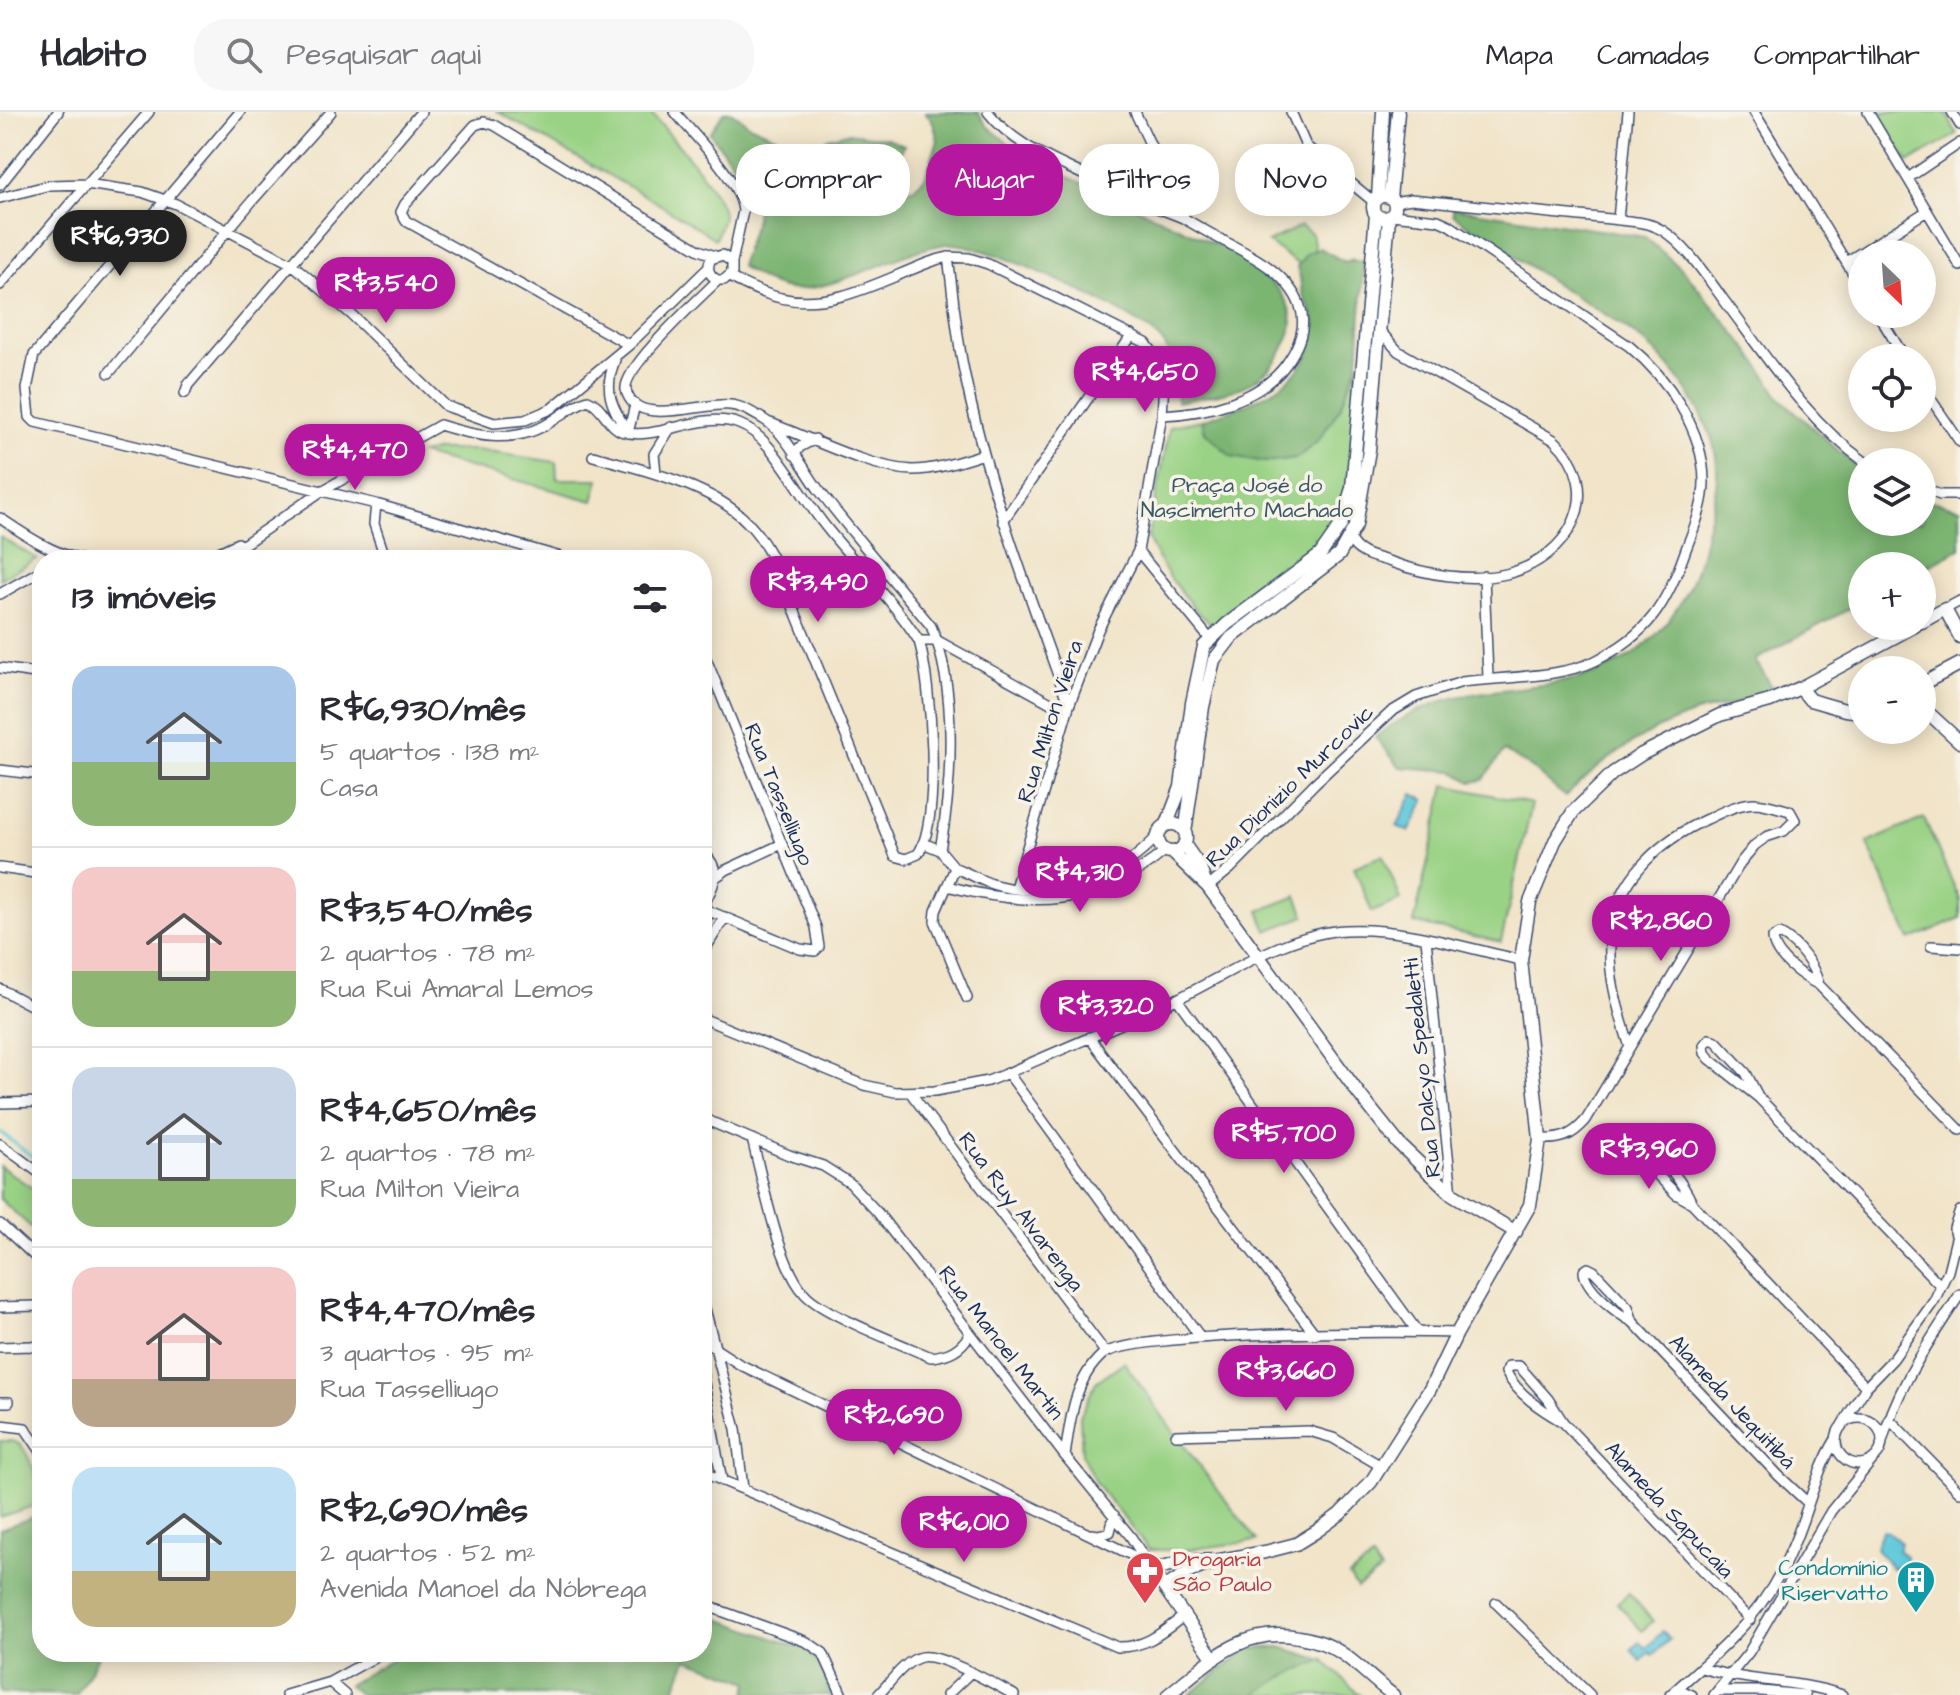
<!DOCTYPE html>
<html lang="pt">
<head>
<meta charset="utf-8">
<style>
	body { margin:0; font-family:"Architects Daughter",sans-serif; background:#f7f7f7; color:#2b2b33; height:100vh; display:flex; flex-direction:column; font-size:30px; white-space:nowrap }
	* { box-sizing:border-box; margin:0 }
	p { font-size:26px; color:#7c7c81 }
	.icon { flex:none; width:44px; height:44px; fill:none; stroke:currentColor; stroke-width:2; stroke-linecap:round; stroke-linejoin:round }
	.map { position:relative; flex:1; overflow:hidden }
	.panel { position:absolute; left:32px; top:438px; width:680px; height:1112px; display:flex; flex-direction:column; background:#fff; border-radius:32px; box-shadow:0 4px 20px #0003 }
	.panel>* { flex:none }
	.guide { position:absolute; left:736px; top:32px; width:760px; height:72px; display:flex; gap:16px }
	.needle { width:52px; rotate:155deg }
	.buttons { position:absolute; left:1848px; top:128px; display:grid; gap:16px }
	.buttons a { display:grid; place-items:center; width:88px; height:88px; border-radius:50%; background:#fff; box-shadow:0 4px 20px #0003; font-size:40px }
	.price { position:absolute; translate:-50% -68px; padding:0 18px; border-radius:28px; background:#b5179e; color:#fff; font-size:26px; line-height:52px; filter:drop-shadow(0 2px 4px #0008) }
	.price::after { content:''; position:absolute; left:50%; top:48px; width:24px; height:18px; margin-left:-12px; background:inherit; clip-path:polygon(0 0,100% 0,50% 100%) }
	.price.on { background:#222; color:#fff }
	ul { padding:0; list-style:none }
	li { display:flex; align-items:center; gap:24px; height:200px; padding:0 40px }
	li+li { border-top:2px solid #e1e1e2 }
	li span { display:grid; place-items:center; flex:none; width:224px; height:160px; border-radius:24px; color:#555 }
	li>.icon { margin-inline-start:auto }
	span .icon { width:96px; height:96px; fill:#fffc; stroke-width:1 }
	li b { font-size:34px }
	h2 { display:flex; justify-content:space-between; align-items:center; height:96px; padding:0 40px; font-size:34px }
	.chip { padding:0 28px; border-radius:32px; background:#fff; box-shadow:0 4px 20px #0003; font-size:28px; line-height:72px }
	.chip.on { background:#b5179e; color:#fff }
	header { display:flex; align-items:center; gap:48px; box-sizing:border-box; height:112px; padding:0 40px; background:#fff; border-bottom:2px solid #e1e1e2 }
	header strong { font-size:38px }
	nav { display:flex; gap:44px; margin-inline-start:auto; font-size:28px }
	.search { width:560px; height:72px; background:#f7f7f7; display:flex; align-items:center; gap:20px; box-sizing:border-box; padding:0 28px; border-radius:32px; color:#7c7c81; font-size:30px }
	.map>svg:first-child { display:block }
</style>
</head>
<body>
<header>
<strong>Habito</strong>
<div class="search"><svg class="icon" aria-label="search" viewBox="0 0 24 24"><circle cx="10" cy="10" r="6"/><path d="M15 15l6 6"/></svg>Pesquisar aqui</div>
<nav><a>Mapa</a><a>Camadas</a><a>Compartilhar</a></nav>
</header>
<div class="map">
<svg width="1960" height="1583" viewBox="0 0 1960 1583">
	<rect width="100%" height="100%" fill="#f7f3e8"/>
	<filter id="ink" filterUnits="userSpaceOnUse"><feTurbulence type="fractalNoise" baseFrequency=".0125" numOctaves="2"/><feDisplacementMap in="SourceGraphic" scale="16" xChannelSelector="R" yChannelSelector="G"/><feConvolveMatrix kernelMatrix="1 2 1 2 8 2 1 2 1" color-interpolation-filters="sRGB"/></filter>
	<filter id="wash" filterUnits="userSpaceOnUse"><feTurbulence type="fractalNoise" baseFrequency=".006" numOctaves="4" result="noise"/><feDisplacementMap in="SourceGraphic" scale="32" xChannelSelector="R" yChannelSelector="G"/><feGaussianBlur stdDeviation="1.8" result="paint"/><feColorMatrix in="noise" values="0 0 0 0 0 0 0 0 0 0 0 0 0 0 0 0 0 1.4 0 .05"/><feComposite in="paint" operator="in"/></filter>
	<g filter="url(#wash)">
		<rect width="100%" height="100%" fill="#f1e4c9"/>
		<!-- green -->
		<path fill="#9ad285" stroke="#5a8072" stroke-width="2" d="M498 0H650C666 19 724 82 723 103 723 111 718 120 715 127L659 92Z
			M1877 0H1945L1957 22 1908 51Z
			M1301 114 1312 122 1320 159 1353 147 1338 296 1358 252C1354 296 1354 378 1334 416 1316 451 1250 491 1218 516 1194 503 1158 452 1148 426L1170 314 1202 308 1205 318 1273 295 1325 221 1299 153 1268 130Z
			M436 338H476L556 350 557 367H599L593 389 421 342Z
			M0 425 37 447 0 467Z
			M1445 673 1532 692 1501 830 1414 811Z
			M1924 706 1960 788V806L1910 828 1867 731Z
			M1383 743 1401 788 1372 800 1354 755Z
			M1297 784 1305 804 1267 819 1259 799Z
			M0 1054 42 1083V1125L0 1087Z
			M1124 1250 1176 1323 1257 1429 1184 1438H1149L1095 1370 1082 1343 1080 1304 1096 1270Z
			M0 1329C7 1329 15 1328 20 1333 29 1341 42 1379 42 1391L0 1405Z
			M1372 1447 1381 1459 1357 1476 1349 1464Z
			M1629 1481 1653 1509 1642 1519 1617 1491Z
			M1280 1535 1323 1548 1360 1583H1189L1248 1537Z"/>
		<!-- forest -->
		<path fill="#7bb472" stroke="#4b7268" stroke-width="2" d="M724 0H732L749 13 786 29 788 41 813 38 828 26 847 21 887 26 904 33 897 48 893 81 914 76 925 66 938 28 933 10 925 0H978L987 14 1027 46 1224 136C1251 152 1298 181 1291 218 1290 224 1286 230 1284 235 1277 250 1264 263 1250 271 1228 283 1201 285 1177 290 1175 269 1175 243 1160 227 1135 200 980 127 946 132 900 138 832 182 789 177 772 175 754 163 740 154L756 106 757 85 710 21Z
			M1453 96 1645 125 1685 160 1750 240 1780 286 1862 360V410H1922V387L1960 396V437L1922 457V454H1862V490L1755 548 1772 575C1753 592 1716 594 1690 603 1642 620 1601 649 1565 685L1532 656 1504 639 1483 668 1471 670 1453 659 1400 655 1375 625C1402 605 1433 589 1467 583 1515 574 1570 575 1615 553 1663 529 1693 481 1704 430 1708 409 1716 386 1717 365 1720 314 1674 252 1635 223 1611 204 1584 190 1559 174 1523 150 1488 127 1453 103Z
			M1320 136 1345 150 1364 148 1358 252 1341 294 1318 329 1297 346 1265 350 1231 344 1205 320 1202 308C1249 292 1321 270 1314 207 1312 197 1303 189 1302 179 1300 169 1301 164 1297 155L1307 141Z
			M42 1402V1540H101L76 1583 0 1581V1417Z
			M702 1501 807 1538 817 1548 832 1583H746L749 1570 687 1547 674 1580 663 1583H360L348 1573 404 1540H702Z
			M1280 1535 1323 1548 1283 1565 1254 1583H1189L1248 1537Z"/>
		<!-- water -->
		<path fill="#5fc8da" stroke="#3d7c9c" stroke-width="2" d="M1413 682 1425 688 1409 720 1397 714Z
			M1882 1419 1888 1420 1901 1431 1898 1438 1906 1444 1907 1449 1901 1455 1892 1456 1876 1436Z
			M1663 1519 1670 1527 1653 1543 1650 1540 1641 1549 1631 1538 1639 1530 1646 1536Z"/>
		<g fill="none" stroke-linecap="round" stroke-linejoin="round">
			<!-- stream -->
			<path stroke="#5fc8da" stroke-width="3" d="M0 1020 42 1052"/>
		</g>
	</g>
	<g filter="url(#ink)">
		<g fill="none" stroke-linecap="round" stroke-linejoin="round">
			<defs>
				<path id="minor" d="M240 0 34 243 27 277 30 305 35 310 376 392 571 448
					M675 0C695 25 740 68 743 99L732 150
					M988 0C1013 32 1049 46 1084 63 1102 72 1120 82 1139 90 1154 95 1171 100 1185 107 1197 114 1209 121 1222 128 1251 143 1288 161 1300 194 1307 214 1299 234 1287 251 1261 289 1205 301 1162 303
					M1135 0 1185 107
					M1291 0 1306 34 1374 90
					M1754 0 1862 176
					M1868 0 1960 154
					M1952 0 1960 13
					M1908 66 1960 31
					M0 73 58 0
					M0 86 50 73 86 72 142 80 176 92 292 152 352 203 446 294 494 311 525 308 551 297 629 233 708 156
					M1394 90 1411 87 1620 108C1634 110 1649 110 1662 118 1686 133 1706 164 1723 187 1766 244 1806 308 1865 350
					M1618 108 1628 0
					M948 145C953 181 956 218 963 254 986 371 1029 482 1069 594
					M1846 150 1927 99
					M729 165C746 173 762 182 781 186 835 199 887 165 936 148L948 145 969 146 988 152 1146 231 1156 245 1164 269 1162 303 1138 439 1098 518 1069 594 1015 776
					M718 168C709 164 706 156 711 147L722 143 732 150V161L724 168H718C700 186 622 256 626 278 635 317 701 290 730 293 742 294 753 301 763 307 784 318 804 358 819 378 855 425 894 469 931 514 958 575 952 674 940 738
					M0 173 149 0
					M1878 202 1905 246
					M629 233 406 109 401 100 405 92 475 13 484 10 494 13 699 138 715 144
					M615 248C603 279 611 293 628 321
					M109 261 252 89 331 0
					M1922 274 1960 330
					M185 281 188 273 421 0
					M770 311C811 326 869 356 912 358 936 358 961 349 984 342
					M440 313C475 324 510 332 544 314 559 306 572 293 588 288 604 294 607 315 624 320 659 329 702 298 739 312 750 316 761 326 768 334 790 359 805 389 826 415 856 453 893 488 919 529 931 570 942 707 918 742L906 747 895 744 783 470C774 449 765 429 749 412 715 374 641 357 593 344
					M628 321 635 293
					M794 343 800 335 815 327
					M656 361 654 342 671 315
					M1922 376 1940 383H1960
					M376 392 374 412 386 448
					M0 406C25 423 53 442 83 448
					M1003 409 1132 223
					M1350 427C1357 443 1376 445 1391 450 1427 463 1469 470 1506 462 1569 447 1608 379 1554 328L1398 239 1379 218
					M1138 439 1209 526
					M202 448 238 431
					M221 448 320 380 440 313
					M1484 464 1488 566
					M0 482 42 458
					M1945 497 1960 489
					M919 529H938L1067 600
					M702 537 816 815 819 835 815 839 800 837 702 796
					M0 556 42 562
					M0 658 42 663
					M923 731 940 738 955 756
					M702 739C725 760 713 772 702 797
					M0 756 42 762
					M955 756C969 761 981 769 995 773 1053 789 1121 767 1159 722
					M955 756 936 799 935 809 967 886
					M716 765 726 758 782 732
					M947 774C1030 796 1098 796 1166 738
					M1208 775 1230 757 1315 671 1391 600 1416 585 1462 570C1500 565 1561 566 1595 549 1647 523 1666 494 1685 440 1693 418 1704 394 1704 370 1704 318 1667 265 1629 234L1449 113 1438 108 1392 103
					M702 818 709 799
					M1426 827 1452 1082
					M1931 834 1960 836
					M702 842 725 805
					M1819 873C1814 853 1799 832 1780 822L1773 826C1774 845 1803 865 1819 873L1960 1018
					M0 877 42 899
					M1177 887 1417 1219
					M702 906 864 973 895 980 935 979 988 969 1008 961C1064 936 1121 913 1177 887 1229 862 1286 821 1346 818 1404 815 1464 836 1521 848
					M1089 925 1315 1222
					M1008 961 1201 1226
					M910 980 1105 1240
					M1759 986 1746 961 1716 929 1709 927 1704 933 1705 941 1710 947 1759 986 1941 1174
					M0 991 42 990
					M702 1006 789 1043 823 1054 850 1071 878 1101 1065 1344 1131 1425 1152 1458
					M752 1027C763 1069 778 1153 805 1182 823 1202 903 1233 931 1245 949 1243 960 1238 970 1222
					M1540 1027C1561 1028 1572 1024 1586 1008L1741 750 1755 733 1766 725 1784 719 1795 708 1790 699C1779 696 1765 691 1754 691 1737 692 1722 700 1707 707 1661 728 1618 765 1611 819 1606 859 1618 898 1630 935
					M0 1032 42 1063
					M1692 1091 1676 1082 1639 1044 1637 1038 1646 1034C1666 1050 1682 1069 1692 1091L1866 1275
					M1960 1099 1954 1116 1960 1137
					M0 1112 42 1151
					M702 1185 736 1317 743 1377
					M0 1195 37 1194 42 1197
					M1633 1210 1628 1195 1594 1159 1588 1156 1584 1159C1584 1176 1619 1203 1633 1210L1779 1364 1808 1391
					M702 1228 739 1252 1146 1450
					M0 1235 32 1234 42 1239
					M702 1260 722 1369
					M0 1290H9
					M1836 1329a23 23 0 1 1 46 0a23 23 0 1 1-46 0Z
					M1889 1307 1960 1380
					M1563 1310C1542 1298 1517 1282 1506 1260L1509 1254H1519L1548 1287 1563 1310 1750 1508
					M0 1313 25 1316 42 1341
					M1842 1313 1866 1275 1893 1247 1934 1189 1948 1159 1956 1127
					M1176 1323 1309 1319 1333 1326 1381 1354
					M1881 1333C1898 1272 1927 1234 1960 1182
					M1065 1344C1070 1309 1074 1268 1102 1243 1129 1219 1408 1219 1457 1221
					M702 1360 1117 1535C1146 1536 1163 1520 1185 1503
					M1092 1422 1098 1423 1110 1420 1114 1403
					M1496 1491 1590 1583
					M702 1492 807 1530 823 1541 842 1583
					M1702 1556C1749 1571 1795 1567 1842 1583
					M330 1570 345 1583
					M1718 1579H1761L1805 1583
					M1673 1580 1683 1579 1692 1583
					M286 1583 330 1570 384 1540
					M878 1583C890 1571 904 1549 921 1545 940 1541 996 1573 1014 1583
					M947 1583 971 1560
					M1670 1583C1722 1536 1764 1504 1792 1436 1808 1400 1815 1361 1836 1327
					M1714 1583 1749 1540 1831 1399 1874 1346"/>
				<path id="major" d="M1373 95a11 11 0 1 1 22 0a11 11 0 1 1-22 0Z
					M1378 86 1383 0
					M1390 86 1398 0
					M1922 510 1945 497 1960 525
					M1922 572 1960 552
					M1800 576 1810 588 1845 598 1862 600
					M1922 595 1960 630
					M1167 712 1181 675 1192 591 1204 534 1227 512 1320 443 1341 413 1352 376 1376 103
					M1158 726a14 14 0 1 1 28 0a14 14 0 1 1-28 0Z
					M1185 721 1203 595 1214 548 1231 526 1339 443 1356 413 1369 338 1389 105
					M1184 732 1200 755 1205 771
					M1172 740 1208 775 1359 982 1399 1032 1452 1082 1516 1120
					M1165 1475 1189 1460 1212 1451
					M1214 1547 1152 1458 1184 1449 1220 1448 1265 1440 1296 1432 1317 1419 1340 1402 1371 1370 1430 1277 1457 1221 1530 1093 1540 1027 1521 848 1530 790 1555 729 1573 700 1613 661 1642 642 1720 603 1770 589 1800 576 1915 514
					M1168 1583C1209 1550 1242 1514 1299 1525 1312 1527 1328 1532 1340 1540 1358 1552 1375 1570 1393 1583"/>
			</defs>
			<!-- minor casing -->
			<use href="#minor" stroke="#3b4a6e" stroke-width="12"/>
			<!-- major casing -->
			<use href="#major" stroke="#3b4a6e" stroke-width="15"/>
			<!-- minor -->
			<use href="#minor" stroke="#fff" stroke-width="9"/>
			<!-- major -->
			<use href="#major" stroke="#fff" stroke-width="12"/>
		</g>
	</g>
	<!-- icons -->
	<defs>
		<symbol id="pharmacy-pin" viewBox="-11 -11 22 30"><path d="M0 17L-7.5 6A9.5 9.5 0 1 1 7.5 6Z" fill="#e0444e" stroke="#f7f3e8"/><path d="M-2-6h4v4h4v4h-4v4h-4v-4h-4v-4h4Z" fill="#fff"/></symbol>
		<symbol id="building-pin" viewBox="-11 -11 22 30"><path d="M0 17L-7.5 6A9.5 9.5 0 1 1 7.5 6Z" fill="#0f9aa8" stroke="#f7f3e8"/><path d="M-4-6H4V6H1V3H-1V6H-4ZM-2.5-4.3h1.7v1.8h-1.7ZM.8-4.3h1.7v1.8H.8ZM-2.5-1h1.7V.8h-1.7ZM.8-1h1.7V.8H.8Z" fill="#fff"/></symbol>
	</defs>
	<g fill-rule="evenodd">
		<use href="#pharmacy-pin" x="1123" y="1437" width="44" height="60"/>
		<use href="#building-pin" x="1894" y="1446" width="44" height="60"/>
	</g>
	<g text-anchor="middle" stroke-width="7" stroke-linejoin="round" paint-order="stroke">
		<!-- park labels -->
		<g font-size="22" fill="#3b5868" stroke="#f7f3e8">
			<text x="1247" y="380">Praça José do<tspan x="1247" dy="25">Nascimento Machado</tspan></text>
		</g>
		<!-- street labels -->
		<g font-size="22" fill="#1b2f5e" stroke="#f7f3e8">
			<text transform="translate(1049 609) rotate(-72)" y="8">Rua Milton Vieira</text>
			<text transform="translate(1289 673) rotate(-44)" y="8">Rua Dionizio Murcovic</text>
			<text transform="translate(780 682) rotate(68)" y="8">Rua Tasselliugo</text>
			<text transform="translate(1421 956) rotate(-96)" y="8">Rua Dalcyo Spedaletti</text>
			<text transform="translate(1022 1099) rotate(53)" y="8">Rua Ruy Alvarenga</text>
			<text transform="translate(1002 1230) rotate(52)" y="8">Rua Manoel Martin</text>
			<text transform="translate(1733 1289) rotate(47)" y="8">Alameda Jequitibá</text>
			<text transform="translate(1670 1397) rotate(47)" y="8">Alameda Sapucaia</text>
		</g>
		<!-- health labels -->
		<g font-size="22" fill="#be3a42" stroke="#f7f3e8" text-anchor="start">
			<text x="1173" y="1454">Drogaria<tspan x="1173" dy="25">São Paulo</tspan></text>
		</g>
		<!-- culture labels -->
		<g font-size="22" fill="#0d838f" stroke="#f7f3e8" text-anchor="end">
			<text x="1888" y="1463">Condomínio<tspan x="1888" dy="25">Riservatto</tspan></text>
		</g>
	</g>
</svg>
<div class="buttons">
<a><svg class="needle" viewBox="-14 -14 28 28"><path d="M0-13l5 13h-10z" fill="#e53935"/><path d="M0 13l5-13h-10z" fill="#7c7c81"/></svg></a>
<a><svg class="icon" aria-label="locate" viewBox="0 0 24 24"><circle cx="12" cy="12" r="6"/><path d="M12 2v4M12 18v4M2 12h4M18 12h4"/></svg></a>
<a><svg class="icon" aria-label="layers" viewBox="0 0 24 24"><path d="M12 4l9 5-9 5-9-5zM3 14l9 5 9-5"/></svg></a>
<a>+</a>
<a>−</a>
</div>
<b class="price on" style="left:120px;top:166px">R$6,930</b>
<b class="price" style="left:386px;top:213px">R$3,540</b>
<b class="price" style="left:1145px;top:302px">R$4,650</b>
<b class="price" style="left:355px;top:380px">R$4,470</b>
<b class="price" style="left:818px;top:512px">R$3,490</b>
<b class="price" style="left:1080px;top:802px">R$4,310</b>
<b class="price" style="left:1661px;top:851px">R$2,860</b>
<b class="price" style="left:1106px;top:936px">R$3,320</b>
<b class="price" style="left:1284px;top:1063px">R$5,700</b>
<b class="price" style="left:1649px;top:1079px">R$3,960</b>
<b class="price" style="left:1286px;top:1301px">R$3,660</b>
<b class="price" style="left:894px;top:1345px">R$2,690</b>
<b class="price" style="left:964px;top:1452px">R$6,010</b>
<div class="guide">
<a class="chip">Comprar</a>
<a class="chip on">Alugar</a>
<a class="chip">Filtros</a>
<a class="chip">Novo</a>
</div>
<section class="panel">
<h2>13 imóveis<svg class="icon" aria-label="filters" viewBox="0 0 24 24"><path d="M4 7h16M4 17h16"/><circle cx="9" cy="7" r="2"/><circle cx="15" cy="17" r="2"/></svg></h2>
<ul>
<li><span style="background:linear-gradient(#a9c7e8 60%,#8fb573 0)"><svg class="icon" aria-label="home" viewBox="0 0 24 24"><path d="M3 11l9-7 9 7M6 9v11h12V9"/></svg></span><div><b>R$6,930/mês</b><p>5 quartos · 138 m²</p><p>Casa</p></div></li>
<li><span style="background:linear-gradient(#f6c9c9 65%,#8fb573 0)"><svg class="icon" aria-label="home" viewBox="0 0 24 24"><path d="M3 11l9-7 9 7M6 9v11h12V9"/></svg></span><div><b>R$3,540/mês</b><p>2 quartos · 78 m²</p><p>Rua Rui Amaral Lemos</p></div></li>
<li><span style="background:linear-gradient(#c9d6e8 70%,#8fb573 0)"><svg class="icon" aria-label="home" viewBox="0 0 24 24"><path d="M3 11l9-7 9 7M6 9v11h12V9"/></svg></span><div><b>R$4,650/mês</b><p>2 quartos · 78 m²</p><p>Rua Milton Vieira</p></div></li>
<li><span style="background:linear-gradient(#f6c9c9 70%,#b9a48a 0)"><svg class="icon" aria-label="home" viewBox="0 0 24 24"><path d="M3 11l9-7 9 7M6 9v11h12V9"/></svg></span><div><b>R$4,470/mês</b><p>3 quartos · 95 m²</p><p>Rua Tasselliugo</p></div></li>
<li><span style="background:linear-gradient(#bfe0f5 65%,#c2b280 0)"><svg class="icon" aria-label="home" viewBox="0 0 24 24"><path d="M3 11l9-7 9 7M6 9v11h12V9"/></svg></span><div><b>R$2,690/mês</b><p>2 quartos · 52 m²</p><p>Avenida Manoel da Nóbrega</p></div></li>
</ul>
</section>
</div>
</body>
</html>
